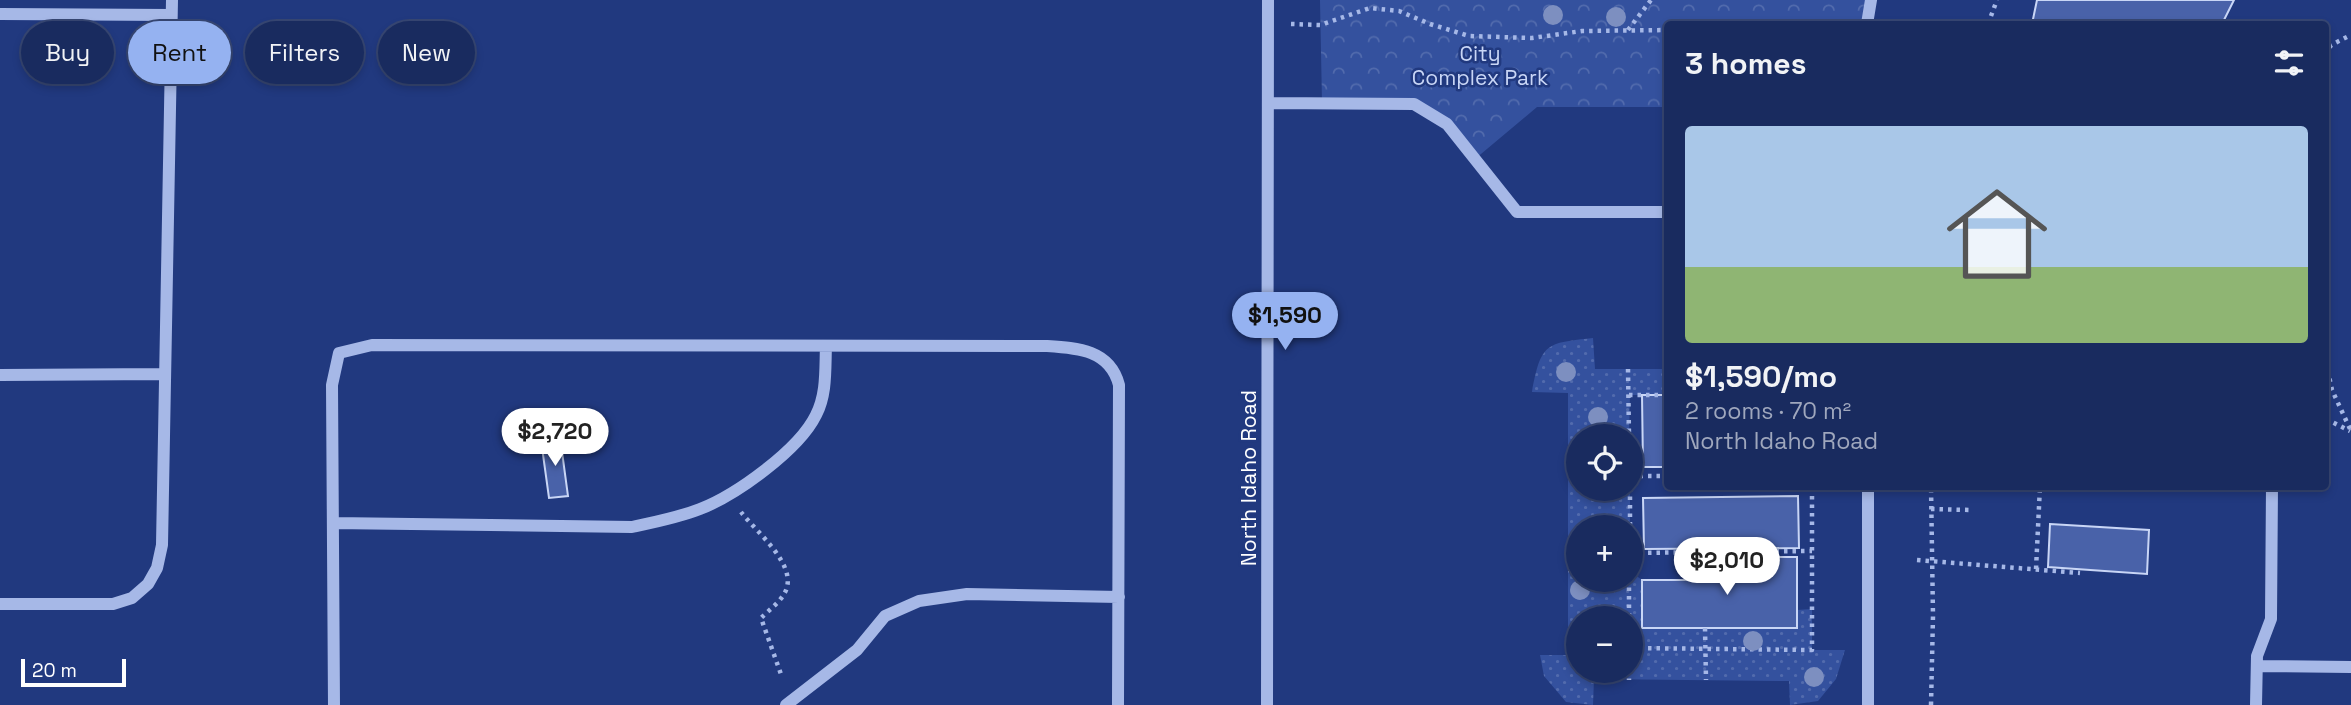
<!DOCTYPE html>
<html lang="en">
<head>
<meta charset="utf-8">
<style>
	body { margin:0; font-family:"Space Grotesk",sans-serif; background:#223365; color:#f1f3f6; height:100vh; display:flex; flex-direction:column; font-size:26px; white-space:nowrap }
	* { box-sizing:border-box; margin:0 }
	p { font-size:23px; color:#9fa7bd }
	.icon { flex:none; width:38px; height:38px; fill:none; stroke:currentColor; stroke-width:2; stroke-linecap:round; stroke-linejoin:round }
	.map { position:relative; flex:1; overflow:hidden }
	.sheet { position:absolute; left:1664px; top:21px; width:665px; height:469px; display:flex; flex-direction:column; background:#192b5f; border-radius:7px; box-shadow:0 4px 10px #0003,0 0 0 2px #374774 }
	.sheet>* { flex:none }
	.hud { position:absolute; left:21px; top:21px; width:665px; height:63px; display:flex; gap:14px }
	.fabs { position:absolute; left:1566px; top:424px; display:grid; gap:14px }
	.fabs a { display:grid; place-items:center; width:77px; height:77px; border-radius:50%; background:#192b5f; box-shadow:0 4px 10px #0003,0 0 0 2px #374774; font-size:35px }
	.scale { position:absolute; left:21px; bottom:18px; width:105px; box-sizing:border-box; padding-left:7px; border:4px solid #fff; border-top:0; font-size:19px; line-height:24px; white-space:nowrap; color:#fff; -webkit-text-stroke:5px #21397f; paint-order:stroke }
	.price { position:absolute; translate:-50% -60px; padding:0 16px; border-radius:24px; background:#fff; color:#222; font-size:23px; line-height:46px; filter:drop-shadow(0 2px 4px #0008) }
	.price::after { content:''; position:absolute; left:50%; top:42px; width:21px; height:16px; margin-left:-10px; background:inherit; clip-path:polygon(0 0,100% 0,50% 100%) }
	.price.active { background:#95b2f1; color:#111 }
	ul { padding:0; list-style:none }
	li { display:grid; align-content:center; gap:14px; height:371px; padding:0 21px }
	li+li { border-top:2px solid #374774 }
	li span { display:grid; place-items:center; height:217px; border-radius:7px; color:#555 }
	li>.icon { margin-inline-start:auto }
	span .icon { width:126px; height:126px; fill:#fffc; stroke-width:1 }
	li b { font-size:30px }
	h2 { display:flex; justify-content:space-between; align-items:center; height:84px; padding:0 21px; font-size:30px }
	.tag { padding:0 24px; border-radius:32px; background:#192b5f; box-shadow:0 4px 10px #0003,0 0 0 2px #374774; font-size:24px; line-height:63px }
	.tag.active { background:#95b2f1; color:#111 }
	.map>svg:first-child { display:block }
</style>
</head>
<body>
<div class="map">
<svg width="2351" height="705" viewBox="0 0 2351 705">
	<defs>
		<pattern id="grass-dots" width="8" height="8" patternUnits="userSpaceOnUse" patternTransform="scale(1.75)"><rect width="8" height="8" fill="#34519e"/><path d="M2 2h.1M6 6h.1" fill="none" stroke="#526bad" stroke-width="1.8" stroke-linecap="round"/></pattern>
		<pattern id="forest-crowns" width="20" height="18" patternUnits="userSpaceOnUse" patternTransform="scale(1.75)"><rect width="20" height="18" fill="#34519e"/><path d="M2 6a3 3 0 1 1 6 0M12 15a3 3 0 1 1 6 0" fill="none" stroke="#526bad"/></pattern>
	</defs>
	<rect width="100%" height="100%" fill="#21397f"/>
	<!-- grass -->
	<path fill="url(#grass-dots)" fill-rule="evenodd" d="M1593 338 1595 369H1668V395H1630L1629 436H1578V488H1630V527H1578V579H1631V572L1642 580 1797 628V610L1812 609V650H1845L1836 679 1818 701 1790 705 1789 681 1594 679 1593 705 1566 702 1544 676 1540 655H1568V393L1532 392C1541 343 1546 343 1593 338ZM1578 618H1631V670H1578Z"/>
	<!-- forest -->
	<path fill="url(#forest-crowns)" d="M1320 0H1871L1867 24H1668V107H1537L1475 159 1447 124 1414 104 1322 102Z"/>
	<!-- building -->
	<path fill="#4962a9" stroke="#c9d6f6" stroke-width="2" d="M2037 0H2234L2222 24H2032Z
		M1642 395H1668V467H1643Z
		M560 437 568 496 549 498 541 440Z
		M1798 496 1799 548 1644 549 1643 498Z
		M2050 524 2149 530 2147 574 2048 567Z
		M1722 557H1797V628H1642V580H1722Z"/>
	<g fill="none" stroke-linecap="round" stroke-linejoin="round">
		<!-- path -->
		<path stroke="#a6b8e7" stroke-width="4.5" stroke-dasharray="3.5 5" stroke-linecap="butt" d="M1291 24 1320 25 1370 8 1399 11 1430 24 1469 36 1532 38 1582 31 1668 30
			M1988 24 1997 0
			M1628 30 1651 0
			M2326 55 2331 45 2351 35
			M2326 362 2332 390 2351 431
			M1628 369 1629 436
			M1629 395H1668
			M2326 419 2350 431
			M1568 475 1578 476
			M1631 476H1668
			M1630 488V527
			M1931 509 1970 510
			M741 512C756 532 801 567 784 594 779 603 768 611 761 618L782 677
			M1631 553 1812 551
			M1917 560 2080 573
			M2036 569 2040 486
			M1568 570H1578
			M1629 579V618
			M1705 628 1706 680
			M1631 648 1812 650V486
			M1629 670V680
			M1931 705 1933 616 1931 486"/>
		<!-- minor -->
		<path stroke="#a6b8e7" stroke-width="12" d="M0 14 171 15
			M1867 24 1871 0
			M1270 103 1414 104 1447 124 1517 212H1668
			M0 375 165 374
			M1868 486V705
			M333 523 632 527C655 522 677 518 700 509 736 495 799 450 816 415 827 394 825 369 826 346
			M0 604H113L132 598 148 584 157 568 162 545 172 0
			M2257 666 2351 667
			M334 705 332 385 339 353 372 345 1047 346C1078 348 1110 350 1119 385L1118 705
			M786 705 857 650 885 616 919 601 967 594 1119 597
			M1267 705 1268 0
			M2256 705 2257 656 2271 619 2272 486"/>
	</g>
	<!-- trees -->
	<g fill="#7d8fc0">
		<circle cx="1553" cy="15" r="10"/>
		<circle cx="1616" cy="17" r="10"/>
		<circle cx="1566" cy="372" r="10"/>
		<circle cx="1598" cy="417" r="10"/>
		<circle cx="1580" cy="590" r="10"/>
		<circle cx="1753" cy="641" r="10"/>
		<circle cx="1814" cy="677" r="10"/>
	</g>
	<g text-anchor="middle" stroke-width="5" stroke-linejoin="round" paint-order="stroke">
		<!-- park labels -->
		<g font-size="21" fill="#c9d6f6" stroke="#21397f">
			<text x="1480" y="61">City<tspan x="1480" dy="24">Complex Park</tspan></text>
		</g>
		<!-- street labels -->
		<g font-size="21" fill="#fff" stroke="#21397f">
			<text transform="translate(1249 478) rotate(-90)" y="7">North Idaho Road</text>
		</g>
	</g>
</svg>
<div class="fabs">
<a><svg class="icon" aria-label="locate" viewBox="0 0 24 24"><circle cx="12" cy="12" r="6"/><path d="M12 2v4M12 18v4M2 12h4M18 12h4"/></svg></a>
<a>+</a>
<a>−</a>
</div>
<div class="scale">20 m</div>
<b class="price active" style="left:1285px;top:352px">$1,590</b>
<b class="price" style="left:555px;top:468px">$2,720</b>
<b class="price" style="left:1727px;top:597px">$2,010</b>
<div class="hud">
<a class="tag">Buy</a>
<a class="tag active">Rent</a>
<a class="tag">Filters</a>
<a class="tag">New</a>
</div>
<section class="sheet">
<h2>3 homes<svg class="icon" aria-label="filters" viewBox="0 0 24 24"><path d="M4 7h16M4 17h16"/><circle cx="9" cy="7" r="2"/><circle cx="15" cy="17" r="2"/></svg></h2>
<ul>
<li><span style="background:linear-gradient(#a9c7e8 65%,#8fb573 0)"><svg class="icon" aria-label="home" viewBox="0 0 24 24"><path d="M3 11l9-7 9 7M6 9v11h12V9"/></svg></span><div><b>$1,590/mo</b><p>2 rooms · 70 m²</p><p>North Idaho Road</p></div></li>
</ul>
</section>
</div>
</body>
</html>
